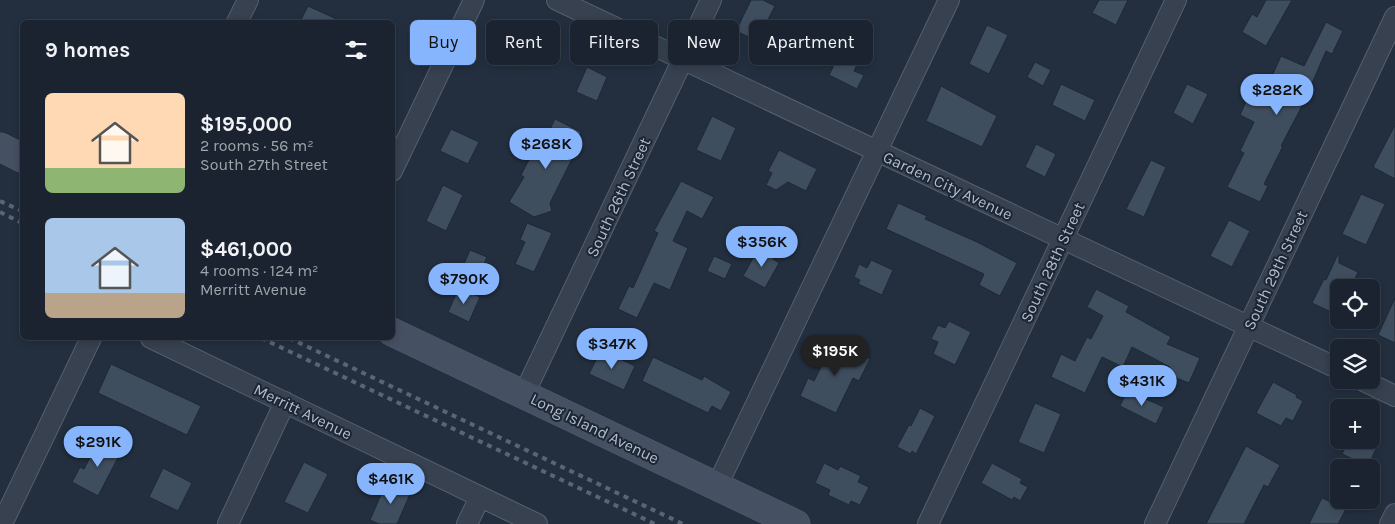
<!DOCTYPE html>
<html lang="en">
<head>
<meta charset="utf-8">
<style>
	body { margin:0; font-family:Karla,sans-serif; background:#232b37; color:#f1f3f6; height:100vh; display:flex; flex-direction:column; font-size:19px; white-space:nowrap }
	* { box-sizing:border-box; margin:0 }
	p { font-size:16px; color:#9fa4aa }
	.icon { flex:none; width:28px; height:28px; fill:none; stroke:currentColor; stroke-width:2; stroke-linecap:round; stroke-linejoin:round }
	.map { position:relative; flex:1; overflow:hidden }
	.sheet { position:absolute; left:20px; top:20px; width:375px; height:320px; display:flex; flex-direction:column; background:#1a232f; border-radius:8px; box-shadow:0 2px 8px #0003,0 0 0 1px #38404b }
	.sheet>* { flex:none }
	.hud { position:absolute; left:410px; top:20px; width:475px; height:45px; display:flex; gap:10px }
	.fabs { position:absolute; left:1330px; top:279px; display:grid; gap:10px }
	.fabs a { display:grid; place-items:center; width:50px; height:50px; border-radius:8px; background:#1a232f; box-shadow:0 2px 8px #0003,0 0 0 1px #38404b; font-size:25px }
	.price { position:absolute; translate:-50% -42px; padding:0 11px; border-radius:18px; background:#86b5fd; color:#111; font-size:16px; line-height:32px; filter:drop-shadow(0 1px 2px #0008) }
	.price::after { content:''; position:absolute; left:50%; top:30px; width:15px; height:11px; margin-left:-8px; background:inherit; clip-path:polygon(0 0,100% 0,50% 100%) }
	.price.selected { background:#222; color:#fff }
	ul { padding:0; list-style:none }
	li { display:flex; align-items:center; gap:15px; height:125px; padding:0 25px }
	li span { display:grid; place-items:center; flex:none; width:140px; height:100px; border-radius:8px; color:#555 }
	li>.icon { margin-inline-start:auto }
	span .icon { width:60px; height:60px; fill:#fffc; stroke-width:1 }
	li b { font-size:21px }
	h2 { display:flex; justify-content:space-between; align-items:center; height:60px; padding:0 25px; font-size:21px }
	.chip { padding:0 18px; border-radius:8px; background:#1a232f; box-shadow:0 2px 8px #0003,0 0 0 1px #38404b; font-size:18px; line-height:45px }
	.chip.selected { background:#86b5fd; color:#111 }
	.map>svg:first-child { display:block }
</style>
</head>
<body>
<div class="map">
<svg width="1395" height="524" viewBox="0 0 1395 524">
	<rect width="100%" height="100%" fill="#232f3f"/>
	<!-- building -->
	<path fill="#3f4e5f" stroke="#1e2836" d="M751 0H763L775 6 757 41 736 31Z
		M1099 0H1128L1116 25 1092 13Z
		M1266 0H1292L1266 46 1242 32 1252 14 1257 17Z
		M308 6 343 22H300Z
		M846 21 872 34 854 71 864 75 857 89 829 75 843 47 836 43Z
		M1326 22 1343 31 1332 54 1326 51 1303 104 1281 146H1283L1264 184 1268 186 1260 202 1227 187 1244 153 1240 151 1254 122 1240 115 1249 95 1261 101 1281 56 1304 66Z
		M987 25 1008 35 989 74 969 64Z
		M518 28 537 37 532 48 535 50 527 67 504 56Z
		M1035 62 1051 70 1043 86 1027 77Z
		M587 67 607 77 597 101 576 92Z
		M1061 84 1095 100 1085 121 1052 105Z
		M1187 84 1208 94 1193 124 1173 113Z
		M941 86 997 116 982 147 926 121Z
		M712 116 736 128 721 161 696 150Z
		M555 119 581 132 577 141 580 143 550 203 552 211 534 217 509 202 524 177 521 175 533 152 538 154Z
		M1395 125V179L1373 167Z
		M451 129 479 142 468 164 440 151Z
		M1036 144 1056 154 1045 177 1025 167Z
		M779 150 817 169 806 191 788 182 776 190 766 185 772 173 768 171Z
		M1151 160 1166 167 1144 217 1126 209Z
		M681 181 714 197 702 219 687 211 673 241 688 248 670 290 654 283 637 318 618 309 629 286 633 288 658 233 654 231Z
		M443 185 463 195 446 231 426 221Z
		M1361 194 1385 204 1366 245 1342 234Z
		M898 203 927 216 925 219 977 242 1017 263 1000 296 979 285 984 274 886 229Z
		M1229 220 1250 231 1232 267 1210 256Z
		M527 223 552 233 534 272 515 264 525 242 520 240Z
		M764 247 776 253 773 259 779 263 765 288 743 276 757 251 761 253Z
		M470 250 487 257 480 273 463 266Z
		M1339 252V263L1358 272 1351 288H1339V305L1335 303 1331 312 1312 303 1324 279 1326 280Z
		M714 256 732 264 725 279 707 271Z
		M871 260 893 270 882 295 858 284 860 280 854 277 859 264 867 268Z
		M459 288 480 297 469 322 448 312Z
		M1096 289 1129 306 1126 312 1171 337 1167 344 1200 358 1189 383 1167 374 1170 367 1132 347 1123 367 1102 357 1085 393 1051 377 1061 354 1075 361 1087 337 1091 339 1103 316 1087 307Z
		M1395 298V343L1378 335Z
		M949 321 971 332 955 365 933 354 938 342 931 339 938 325 945 328Z
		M834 341 870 359 859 381 853 378 836 413 800 396 808 378 814 381Z
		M601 350 635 366 624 390 589 374Z
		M653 357 702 380 704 376 731 392 721 411 712 406 708 413 642 381Z
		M111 364 201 406 187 435 98 393Z
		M1273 382 1297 395 1296 397 1303 401 1293 421 1286 418 1281 426 1256 413Z
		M1127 391 1164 407 1156 424 1120 406Z
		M1035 403 1061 414 1044 453 1018 442Z
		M920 408 935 416 916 454 912 451 911 454 897 447 909 425 911 426Z
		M100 438 122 450 98 496 72 482 80 467 84 469Z
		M1349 440H1380L1368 466 1342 454Z
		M1246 446 1280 465 1268 487 1264 485 1244 524H1206Z
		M304 462 328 474 308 513 284 502Z
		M824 463 838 470 840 466 861 476 858 482 869 487 860 505 851 501 849 505 828 495 830 490 815 483Z
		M992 463 1022 479 1020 483 1028 487 1020 501 1014 497 1012 500 981 483Z
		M163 468 192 483 178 511 149 497Z
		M387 481 411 492 397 524H379L370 520Z
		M1322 498 1346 509 1338 524H1309Z"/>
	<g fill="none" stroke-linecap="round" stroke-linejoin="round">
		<defs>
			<path id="street" d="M557 0 1339 369
				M237 22 248 0
				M392 171 474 0
				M151 338 537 524
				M1362 380 1395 396
				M524 394 711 0
				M717 486 949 0
				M2 524 91 338
				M228 524 285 402
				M467 524 480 497
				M928 524 1176 0
				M1155 524 1395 17
				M1390 524 1395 514"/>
			<path id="secondary" d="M0 147 22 158
				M392 332 796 524"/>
		</defs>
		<!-- street casing -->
		<use href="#street" stroke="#555f6d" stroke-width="22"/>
		<!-- secondary casing -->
		<use href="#secondary" stroke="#555f6d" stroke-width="29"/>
		<!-- street -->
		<use href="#street" stroke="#37414f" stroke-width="20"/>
		<!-- secondary -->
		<use href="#secondary" stroke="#455062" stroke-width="28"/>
		<!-- rail -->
		<path stroke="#596576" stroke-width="4" stroke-dasharray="5 5" stroke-linecap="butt" d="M0 201 22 211
			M0 212 22 223
			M261 338 655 524
			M289 338 683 524"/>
	</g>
	<g text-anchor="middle" stroke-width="4" stroke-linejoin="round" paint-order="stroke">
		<!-- street labels -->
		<g font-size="16" fill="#b3bcca" stroke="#1c2634">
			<text transform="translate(948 185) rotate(25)" y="6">Garden City Avenue</text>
			<text transform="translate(618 197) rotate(-65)" y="6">South 26th Street</text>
			<text transform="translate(1052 262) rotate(-65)" y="6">South 28th Street</text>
			<text transform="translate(1275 270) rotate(-65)" y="6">South 29th Street</text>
			<text transform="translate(303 411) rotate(26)" y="6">Merritt Avenue</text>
			<text transform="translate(595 428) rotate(26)" y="6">Long Island Avenue</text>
		</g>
	</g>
</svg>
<div class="fabs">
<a><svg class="icon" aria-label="locate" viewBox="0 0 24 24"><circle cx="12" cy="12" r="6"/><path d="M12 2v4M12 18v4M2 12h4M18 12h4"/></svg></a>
<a><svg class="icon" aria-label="layers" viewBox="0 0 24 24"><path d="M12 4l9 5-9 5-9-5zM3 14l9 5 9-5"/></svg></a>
<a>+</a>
<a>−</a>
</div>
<b class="price" style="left:1277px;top:116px">$282K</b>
<b class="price" style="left:546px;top:170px">$268K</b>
<b class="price" style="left:762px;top:268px">$356K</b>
<b class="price" style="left:464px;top:305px">$790K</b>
<b class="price" style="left:612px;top:370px">$347K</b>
<b class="price selected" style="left:835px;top:377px">$195K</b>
<b class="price" style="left:1142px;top:407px">$431K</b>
<b class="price" style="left:98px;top:468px">$291K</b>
<b class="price" style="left:391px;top:505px">$461K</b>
<div class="hud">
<a class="chip selected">Buy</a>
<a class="chip">Rent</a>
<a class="chip">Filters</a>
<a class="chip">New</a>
<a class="chip">Apartment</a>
</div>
<section class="sheet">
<h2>9 homes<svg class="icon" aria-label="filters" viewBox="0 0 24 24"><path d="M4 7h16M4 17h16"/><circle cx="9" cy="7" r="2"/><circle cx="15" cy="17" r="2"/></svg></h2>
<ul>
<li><span style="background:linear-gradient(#ffd9b3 75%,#8fb573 0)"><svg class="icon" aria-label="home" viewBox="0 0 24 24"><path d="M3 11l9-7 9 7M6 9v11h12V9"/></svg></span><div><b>$195,000</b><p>2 rooms · 56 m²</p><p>South 27th Street</p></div></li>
<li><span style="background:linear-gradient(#a9c7e8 75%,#b9a48a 0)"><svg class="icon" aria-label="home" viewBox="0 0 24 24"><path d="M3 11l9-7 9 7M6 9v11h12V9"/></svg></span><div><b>$461,000</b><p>4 rooms · 124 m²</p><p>Merritt Avenue</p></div></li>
</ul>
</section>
</div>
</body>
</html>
